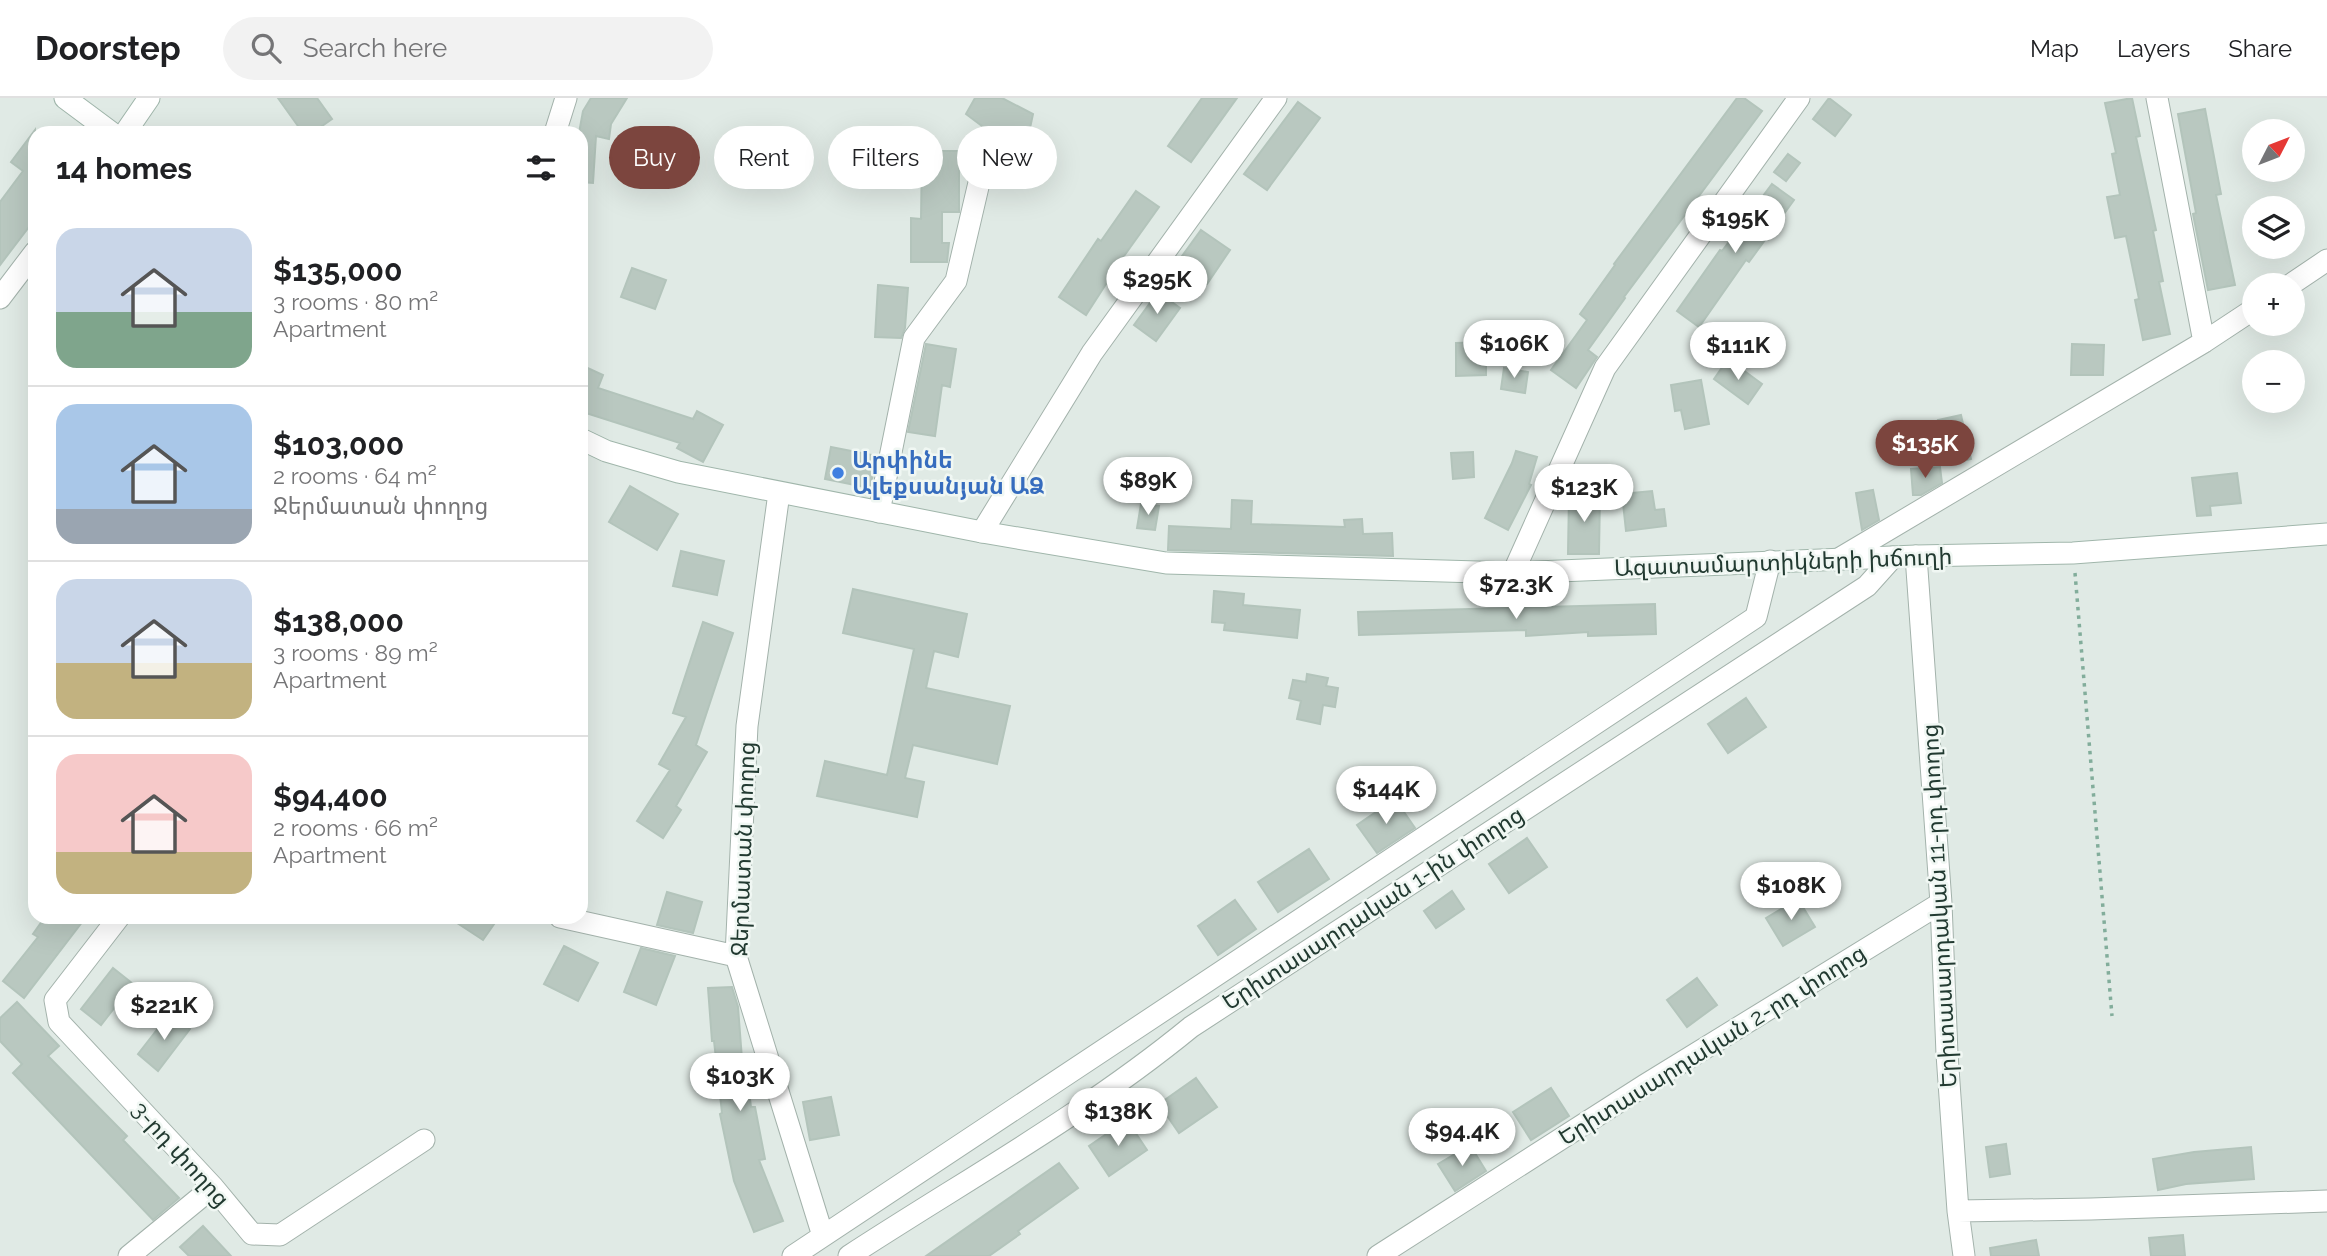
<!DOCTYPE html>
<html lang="en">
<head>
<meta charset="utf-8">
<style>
	body { margin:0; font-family:Raleway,"Noto Sans Armenian",sans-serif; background:#f2f2f2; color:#202124; height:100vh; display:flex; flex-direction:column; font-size:26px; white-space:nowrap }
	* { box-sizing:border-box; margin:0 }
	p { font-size:23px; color:#757577 }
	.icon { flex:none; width:38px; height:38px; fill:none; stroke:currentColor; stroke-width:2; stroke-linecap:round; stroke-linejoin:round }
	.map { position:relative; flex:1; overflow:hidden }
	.sheet { position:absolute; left:28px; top:28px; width:560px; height:798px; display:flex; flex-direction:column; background:#fff; border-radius:21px; box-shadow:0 7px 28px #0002 }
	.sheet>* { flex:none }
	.guide { position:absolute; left:609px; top:28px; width:665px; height:63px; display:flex; gap:14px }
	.needle { width:46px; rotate:48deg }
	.controls { position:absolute; left:2242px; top:21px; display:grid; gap:14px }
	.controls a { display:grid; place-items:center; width:63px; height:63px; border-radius:50%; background:#fff; box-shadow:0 7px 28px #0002; font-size:35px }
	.price { position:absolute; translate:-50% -60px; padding:0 16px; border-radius:24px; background:#fff; color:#222; font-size:23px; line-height:46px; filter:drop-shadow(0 2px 4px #0008) }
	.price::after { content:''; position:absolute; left:50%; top:42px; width:21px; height:16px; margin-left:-10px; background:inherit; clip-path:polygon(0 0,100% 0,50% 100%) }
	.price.selected { background:#7c453e; color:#fff }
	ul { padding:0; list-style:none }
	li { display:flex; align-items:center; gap:21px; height:175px; padding:0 28px }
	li+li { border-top:2px solid #e0e0e0 }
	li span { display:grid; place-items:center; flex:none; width:196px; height:140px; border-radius:21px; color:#555 }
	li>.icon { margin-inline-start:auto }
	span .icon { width:84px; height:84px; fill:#fffc; stroke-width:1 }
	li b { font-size:30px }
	h2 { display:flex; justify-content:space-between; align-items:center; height:84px; padding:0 28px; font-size:30px }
	.chip { padding:0 24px; border-radius:32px; background:#fff; box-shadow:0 7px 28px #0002; font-size:24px; line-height:63px }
	.chip.selected { background:#7c453e; color:#fff }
	header { display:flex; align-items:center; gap:42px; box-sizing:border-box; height:98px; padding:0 35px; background:#fff; border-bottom:2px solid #e0e0e0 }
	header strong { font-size:33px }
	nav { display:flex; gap:38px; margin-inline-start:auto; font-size:24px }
	.search { width:490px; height:63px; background:#f2f2f2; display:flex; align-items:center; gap:18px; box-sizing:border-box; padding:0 24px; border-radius:38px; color:#757577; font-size:26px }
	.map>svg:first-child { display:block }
</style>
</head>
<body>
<header>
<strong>Doorstep</strong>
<div class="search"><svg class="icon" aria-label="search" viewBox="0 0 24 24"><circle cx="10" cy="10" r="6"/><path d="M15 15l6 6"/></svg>Search here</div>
<nav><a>Map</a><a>Layers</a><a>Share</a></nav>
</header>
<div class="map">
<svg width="2327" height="1158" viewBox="0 0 2327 1158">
	<rect width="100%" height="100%" fill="#e0eae5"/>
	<!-- building -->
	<path fill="#b9c8c0" stroke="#b3c4bb" stroke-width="2" d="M278 0H317L332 21 312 35H303Z
		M591 0H627L611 26 609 41 596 38 593 85 581 84 579 35 583 13Z
		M975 0H1002L1033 16 1026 49 1002 43 966 16Z
		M1202 0H1237L1191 64 1168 48Z
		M1737 0H1744L1762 13 1624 199 1625 200 1588 252 1597 259 1576 290 1551 272 1587 222 1580 216 1615 167 1614 166Z
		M1829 0 1851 17 1835 38 1813 21Z
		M2132 0 2140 38 2136 39 2156 132 2153 133 2163 183 2159 184 2170 236 2143 242 2135 202 2139 201 2126 138 2115 140 2107 99 2120 97 2112 56 2116 55 2105 5Z
		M1298 4 1320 20 1267 92 1244 76Z
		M2205 11 2221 96 2216 97 2235 187 2208 192 2193 116 2196 115 2178 16Z
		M35 32V121L0 167V104L23 73 11 64Z
		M922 53H959V114H942V145H949L947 164H911V120L921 121Z
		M1788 56 1800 65 1786 83 1774 74Z
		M1772 86 1794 102 1749 164 1746 162 1699 229 1677 213 1720 152 1722 153Z
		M1136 93 1159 109 1124 158 1086 217 1059 199 1098 141 1101 143Z
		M1201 132 1230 152 1207 186 1177 165Z
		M632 170 666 182 655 211 621 199Z
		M878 187 908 190 905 230 901 240 875 239Z
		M1158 194 1180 210 1156 243 1134 227Z
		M1486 244V277L1456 278V245Z
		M926 246 956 251 950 289 942 287 935 338 908 334Z
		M2072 246 2104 247 2103 277H2071Z
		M1728 261 1762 286 1748 306 1714 281Z
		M581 267 603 277 598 290 693 321 697 313 723 327 703 364 677 350 680 345 586 315 581 327Z
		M1504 270 1528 274 1525 295 1501 291Z
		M1701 282 1709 326 1685 331 1681 312 1675 313 1671 287Z
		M1961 317 1971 361 1947 366 1938 322Z
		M831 349 877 358 870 390 825 381Z
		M1516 353 1537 359 1529 386 1531 387 1508 432 1485 420 1512 365Z
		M1473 354 1474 379 1453 381 1451 355Z
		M1126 368 1159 373 1155 400 1121 395Z
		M1940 369 1942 385 1921 397H1913L1911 371Z
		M2237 375 2241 405 2210 408 2211 417 2197 418 2192 380Z
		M630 388 678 416 657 452 609 424Z
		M1873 392 1879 422 1862 432 1856 395Z
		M1652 393 1655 412 1664 411 1666 428 1626 433 1622 396Z
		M1569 396H1600L1599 456H1568Z
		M1232 402 1252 403 1251 426 1345 429 1344 422 1362 421 1363 436 1392 435 1393 458 1168 452 1169 428 1231 431Z
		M1141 406 1159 408 1155 432 1137 430Z
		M681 453 724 463 717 497 673 488Z
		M853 491 967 516 958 559 934 553 926 590 1010 608 997 666 913 647 905 680 924 684 917 719 817 698 825 663 887 677 914 551 843 535Z
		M1214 493 1244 496 1243 507 1300 512 1297 540 1224 532 1225 525 1212 524Z
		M1655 506 1656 536 1588 538V534L1526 538V532L1359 537 1358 514Z
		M703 524 733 535 696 647 707 654 676 708 681 712 663 740 637 723 670 672 659 666 686 619 673 615Z
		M1307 576 1328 580 1326 588 1338 590 1335 609 1323 607 1320 626 1297 621 1301 603 1289 600 1293 582 1306 584Z
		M1746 600 1766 629 1728 655 1708 626Z
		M1395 701 1415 730 1377 755 1357 727Z
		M1527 740 1547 769 1509 795 1489 766Z
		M1309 751 1329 781 1278 814 1258 784Z
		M1452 793 1464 811 1436 830 1424 813Z
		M667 794 702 804 693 835 657 827Z
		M1798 801 1815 829 1783 848 1766 820Z
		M1235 802 1256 831 1218 857 1198 828Z
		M45 819H86L24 900 3 883 38 839 33 836Z
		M448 819H499L483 842Z
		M564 848 598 865 578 903 544 886Z
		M641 850 675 858 656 907 624 894Z
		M113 870 133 886 101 927 81 911Z
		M1697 880 1717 907 1687 929 1667 902Z
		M732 889 738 909 742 961H745L751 1009H755L765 1061 759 1062 783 1123 754 1134 734 1083 720 1016 722 1015 714 943H712L708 890Z
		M17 904 59 948 48 958 127 1038 123 1042 179 1100 153 1122 13 975 22 966 0 943V920Z
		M170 915 190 931 158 973 138 956Z
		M1196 980 1217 1009 1179 1035 1159 1006Z
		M1551 990 1569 1018 1531 1042 1513 1014Z
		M831 999 839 1037 810 1042 803 1004Z
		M1127 1022 1147 1052 1109 1078 1089 1048Z
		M2006 1046 2010 1076 1990 1079 1986 1049Z
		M1470 1047 1486 1073 1455 1093 1438 1066Z
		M2251 1049 2254 1081 2186 1086 2158 1092 2153 1061 2194 1054Z
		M1059 1065 1078 1090 1018 1133 1020 1136 989 1158H926Z
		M203 1128 231 1158H189L180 1149Z
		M2183 1137 2185 1158H2151L2149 1140Z
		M2036 1142 2039 1158H1991L1990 1150Z"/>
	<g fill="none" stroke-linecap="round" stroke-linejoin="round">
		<defs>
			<path id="street" d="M2157 0 2204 244
				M555 35 566 0
				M2290 187 2327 162
				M0 200 35 154
				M779 395 747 628 736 858 823 1138
				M879 414 914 240 956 183 985 59
				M982 434 1092 255 1276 0
				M1916 458 1941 805 1947 956 1958 1113 1964 1158
				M1837 462 2204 244 2254 211
				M1513 475 1605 270 1799 0
				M119 819 55 902 59 924 213 1089 252 1136 280 1137 424 1042
				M560 819 736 858
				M1958 1113 2091 1111 2327 1103
				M129 1158 213 1089
				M793 1158 1756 519 1770 463
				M849 1158C964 1083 1085 1016 1191 929L1867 488 1893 459
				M1378 1158 1645 987 1941 805"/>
			<path id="secondary" d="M65 0 112 35
				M125 35 149 0
				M581 341 606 353 678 374 982 434 1166 465 1513 475 1916 458 2073 455 2327 436"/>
		</defs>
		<!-- street casing -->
		<use href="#street" stroke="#a3b2ab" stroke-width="23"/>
		<!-- secondary casing -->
		<use href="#secondary" stroke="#a0b6ab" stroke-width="23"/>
		<!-- path -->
		<path stroke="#82ad9b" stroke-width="3.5" stroke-dasharray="3.5 5" stroke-linecap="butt" d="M2075 475 2112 918"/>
		<!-- street -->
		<use href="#street" stroke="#fff" stroke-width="21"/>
		<!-- secondary -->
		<use href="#secondary" stroke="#fff" stroke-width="21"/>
	</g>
	<!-- markers -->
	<circle fill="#3f7fe0" stroke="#f0f7f3" stroke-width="2.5" cx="838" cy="375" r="7"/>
	<g text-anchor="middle" stroke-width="5" stroke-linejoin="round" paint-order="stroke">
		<!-- shop labels -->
		<g font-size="23" font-weight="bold" fill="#366cbe" stroke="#f0f7f3" text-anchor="start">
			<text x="852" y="370">Արփինե<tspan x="852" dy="26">Ալեքսանյան ԱՁ</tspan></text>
		</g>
		<!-- street labels -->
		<g font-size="23" fill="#223a31" stroke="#f0f7f3">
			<text transform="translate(1783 464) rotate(-2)" y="8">Ազատամարտիկների խճուղի</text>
			<text transform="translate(743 751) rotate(-88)" y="8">Ջերմատան փողոց</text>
			<text transform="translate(1939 808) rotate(-93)" y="8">Երիտասարդական 11-րդ փողոց</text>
			<text transform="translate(1373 810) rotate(-33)" y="8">Երիտասարդական 1-ին փողոց</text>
			<text transform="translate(1712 947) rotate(-32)" y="8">Երիտասարդական 2-րդ փողոց</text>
			<text transform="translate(181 1056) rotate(48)" y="8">3-րդ փողոց</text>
		</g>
	</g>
</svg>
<div class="controls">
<a><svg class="needle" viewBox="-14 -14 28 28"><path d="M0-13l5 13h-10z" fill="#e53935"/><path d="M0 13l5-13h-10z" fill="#757577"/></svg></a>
<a><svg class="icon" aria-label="layers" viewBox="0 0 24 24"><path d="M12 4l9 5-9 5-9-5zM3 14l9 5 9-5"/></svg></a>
<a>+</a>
<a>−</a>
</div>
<b class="price" style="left:1735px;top:157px">$195K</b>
<b class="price" style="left:1157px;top:218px">$295K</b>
<b class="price" style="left:1514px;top:282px">$106K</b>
<b class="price" style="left:1738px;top:284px">$111K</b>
<b class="price selected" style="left:1925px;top:382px">$135K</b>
<b class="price" style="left:1148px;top:419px">$89K</b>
<b class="price" style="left:1584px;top:426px">$123K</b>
<b class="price" style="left:1516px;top:523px">$72.3K</b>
<b class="price" style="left:1386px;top:728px">$144K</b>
<b class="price" style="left:1791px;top:824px">$108K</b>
<b class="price" style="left:164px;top:944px">$221K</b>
<b class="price" style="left:740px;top:1015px">$103K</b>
<b class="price" style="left:1118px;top:1050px">$138K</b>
<b class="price" style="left:1462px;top:1070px">$94.4K</b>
<div class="guide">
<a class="chip selected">Buy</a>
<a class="chip">Rent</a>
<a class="chip">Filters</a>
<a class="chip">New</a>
</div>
<section class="sheet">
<h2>14 homes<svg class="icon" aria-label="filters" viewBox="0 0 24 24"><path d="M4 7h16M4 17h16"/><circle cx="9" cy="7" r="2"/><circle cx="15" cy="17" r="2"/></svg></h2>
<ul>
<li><span style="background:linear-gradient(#c9d6e8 60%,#7fa58c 0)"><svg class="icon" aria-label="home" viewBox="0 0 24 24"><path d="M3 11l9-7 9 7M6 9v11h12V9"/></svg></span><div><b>$135,000</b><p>3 rooms · 80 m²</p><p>Apartment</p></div></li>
<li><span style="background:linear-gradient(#a9c7e8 75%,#9aa5b1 0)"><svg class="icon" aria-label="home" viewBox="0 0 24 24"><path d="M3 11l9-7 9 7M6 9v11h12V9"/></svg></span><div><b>$103,000</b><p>2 rooms · 64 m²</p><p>Ջերմատան փողոց</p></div></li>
<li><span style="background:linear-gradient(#c9d6e8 60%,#c2b280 0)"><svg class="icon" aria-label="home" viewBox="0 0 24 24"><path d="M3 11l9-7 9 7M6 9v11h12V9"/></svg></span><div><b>$138,000</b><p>3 rooms · 89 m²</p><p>Apartment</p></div></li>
<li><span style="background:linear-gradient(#f6c9c9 70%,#c2b280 0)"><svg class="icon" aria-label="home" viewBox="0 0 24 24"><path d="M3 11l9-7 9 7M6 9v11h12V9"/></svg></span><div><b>$94,400</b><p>2 rooms · 66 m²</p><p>Apartment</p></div></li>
</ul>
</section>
</div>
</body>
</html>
